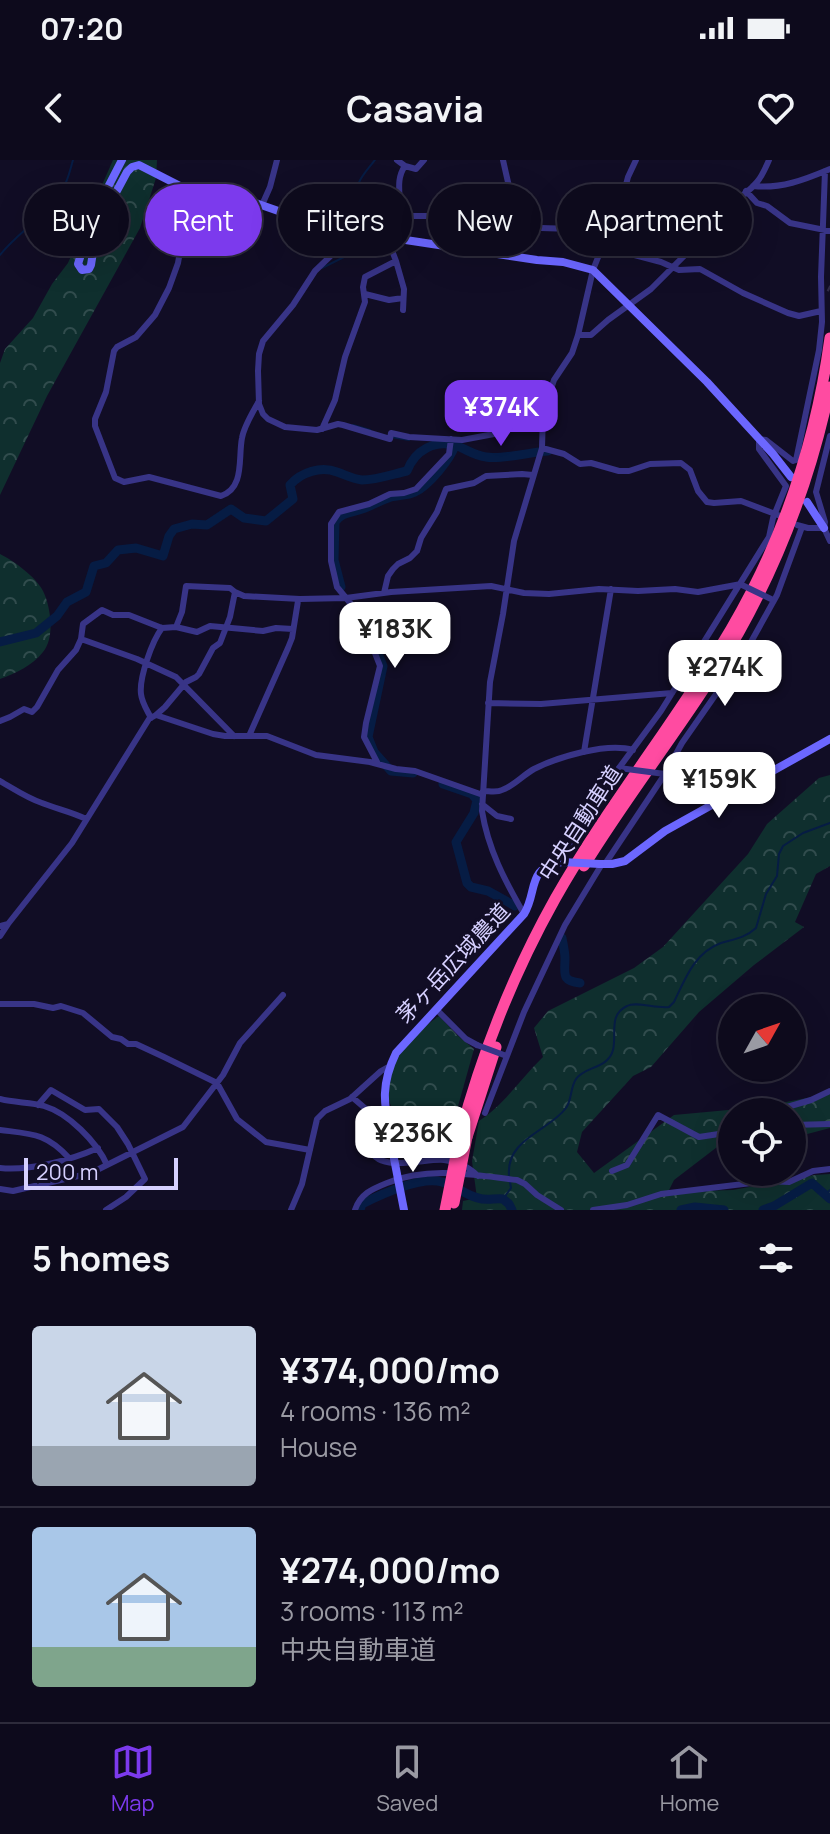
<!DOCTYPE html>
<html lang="en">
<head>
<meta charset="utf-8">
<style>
	body { margin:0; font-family:Manrope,"Noto Sans JP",sans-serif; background:#161325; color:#f1f3f6; height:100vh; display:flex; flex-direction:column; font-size:30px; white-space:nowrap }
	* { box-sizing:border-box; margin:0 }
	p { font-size:26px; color:#9a9aa3 }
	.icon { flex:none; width:44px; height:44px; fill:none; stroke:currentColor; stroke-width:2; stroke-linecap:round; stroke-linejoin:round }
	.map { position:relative; height:1050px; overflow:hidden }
	.panel { display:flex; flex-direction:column; background:#0d0a1c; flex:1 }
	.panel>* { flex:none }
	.hud { position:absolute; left:24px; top:24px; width:782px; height:72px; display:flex; gap:16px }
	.needle { width:52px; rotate:50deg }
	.tools { position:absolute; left:718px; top:834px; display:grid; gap:16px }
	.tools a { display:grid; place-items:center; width:88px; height:88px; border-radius:50%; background:#0d0a1c; box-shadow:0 8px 32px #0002,0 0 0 2px #2d2b3b; font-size:40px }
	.scale { position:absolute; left:24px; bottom:20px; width:154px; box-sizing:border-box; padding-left:8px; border:4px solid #d6d0ff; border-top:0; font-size:22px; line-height:28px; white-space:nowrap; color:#d6d0ff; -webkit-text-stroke:6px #110d25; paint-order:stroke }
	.price { position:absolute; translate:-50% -68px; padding:0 18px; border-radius:16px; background:#fff; color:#222; font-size:26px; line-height:52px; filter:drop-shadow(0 2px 4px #0008) }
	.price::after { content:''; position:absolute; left:50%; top:48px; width:24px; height:18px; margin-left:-12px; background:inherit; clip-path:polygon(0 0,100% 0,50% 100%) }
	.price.selected { background:#7c3aed; color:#fff }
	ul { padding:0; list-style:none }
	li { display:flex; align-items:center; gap:24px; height:200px; padding:0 32px }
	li+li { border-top:2px solid #2d2b3b }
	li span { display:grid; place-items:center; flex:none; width:224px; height:160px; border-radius:8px; color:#555 }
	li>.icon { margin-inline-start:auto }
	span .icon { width:96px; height:96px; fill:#fffc; stroke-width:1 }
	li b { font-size:34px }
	h2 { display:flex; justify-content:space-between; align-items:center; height:96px; padding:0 32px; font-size:34px }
	.pill { padding:0 28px; border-radius:36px; background:#0d0a1c; box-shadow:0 8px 32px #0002,0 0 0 2px #2d2b3b; font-size:28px; line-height:72px }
	.pill.selected { background:#7c3aed; color:#fff }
	.status { display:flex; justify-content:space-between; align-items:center; height:56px; padding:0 40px; background:#0d0a1c; direction:ltr }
	.status svg { height:22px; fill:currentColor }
	header { display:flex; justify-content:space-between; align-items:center; height:104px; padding:0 32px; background:#0d0a1c; font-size:36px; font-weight:700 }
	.tab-bar { display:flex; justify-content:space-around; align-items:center; height:112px; border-top:2px solid #2d2b3b; background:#0d0a1c; font-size:22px; color:#9a9aa3 }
	.tab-bar a { display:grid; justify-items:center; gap:4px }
	.tab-bar .selected { color:#7c3aed }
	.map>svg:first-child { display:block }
</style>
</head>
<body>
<div class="status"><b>07:20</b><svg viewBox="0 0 49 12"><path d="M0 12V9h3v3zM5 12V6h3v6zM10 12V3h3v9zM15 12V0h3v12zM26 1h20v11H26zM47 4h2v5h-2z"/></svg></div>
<header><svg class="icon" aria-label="back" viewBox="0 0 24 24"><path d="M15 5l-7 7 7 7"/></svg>Casavia<svg class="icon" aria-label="heart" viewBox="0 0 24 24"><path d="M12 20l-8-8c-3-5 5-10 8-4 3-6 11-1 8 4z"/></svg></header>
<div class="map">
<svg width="830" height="1050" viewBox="0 0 830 1050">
	<defs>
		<pattern id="forest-crowns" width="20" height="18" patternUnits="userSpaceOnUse" patternTransform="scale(2)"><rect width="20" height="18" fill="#0f2f2e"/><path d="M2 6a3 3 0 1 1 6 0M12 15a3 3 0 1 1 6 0" fill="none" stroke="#314c4d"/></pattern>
	</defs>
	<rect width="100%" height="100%" fill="#110d25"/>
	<!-- forest -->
	<path fill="url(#forest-crowns)" d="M113 0H157L156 18 140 68 47 236 0 335V203L5 189 33 158 52 124 68 103Z
		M0 394C14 401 36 417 43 431 51 447 55 478 43 492 32 506 16 513 0 519Z
		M830 615V706L816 714 795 762 804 767 754 805 699 852 651 907 633 916 582 972 577 992 594 1013 674 955 761 947 817 936 830 928V968L792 978V952H732V984H721L674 1020 668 1032 733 1030 815 1015 830 1014V1050H462L463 1041 477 1038 472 1001 479 961C504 945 521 918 543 897L534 868 548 851 634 808 663 787 748 694 767 664 819 618Z
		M439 856 457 875 474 889 453 964 450 997 428 993 401 995C393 981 394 966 392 951 392 945 387 939 387 933 386 929 388 925 389 920 396 893 416 872 439 856Z"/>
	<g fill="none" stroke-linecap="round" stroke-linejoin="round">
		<!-- stream -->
		<path stroke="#061c44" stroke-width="2" d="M375 0C367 10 354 23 357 37L385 47C391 57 384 66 380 75
			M0 95C18 72 47 56 62 30 68 21 70 10 73 0
			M322 108 370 84
			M353 265 370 270
			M391 277 409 280
			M509 1015C506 979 549 971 566 948 572 940 570 928 576 919 585 906 608 909 613 890 617 874 608 855 627 846 636 841 657 849 669 847L674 842C685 819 695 792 721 783 734 779 745 778 756 768L766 734 777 716 779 694 783 686 803 673 830 663
			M825 1035 830 1030
			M503 1039 511 1028 510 1022"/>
		<!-- river -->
		<path stroke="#061c44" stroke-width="9" d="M341 427 334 400 335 362C342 352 351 353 362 349 372 346 381 340 391 337 399 335 407 336 415 332 428 326 451 299 455 285
			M373 480 383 506 368 577 374 592 391 611 413 613
			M0 482 36 473 57 456 67 442 86 432 94 406 106 403 118 390 136 388 163 396 169 376 174 369 192 364 207 365 231 349 244 358 266 361 293 339 290 325C301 312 321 306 337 312 346 315 353 319 362 320 377 320 393 314 407 311 415 290 435 279 457 286 466 289 475 296 486 297 502 300 530 292 548 291
			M443 624 472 634 477 640 474 653 456 682 467 723 471 727 488 731 515 746
			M562 778C563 784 565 792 565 798 565 814 561 821 580 823
			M360 1050 362 1044C382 1034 420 1016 442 1022 455 1025 465 1035 478 1038 486 1041 495 1038 503 1039L509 1044 512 1050
			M681 1050 695 1047 724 1050
			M763 1050 774 1046 812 1023 830 1039"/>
		<!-- street-tunnel -->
		<path stroke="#2f2a46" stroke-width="6" stroke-dasharray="6 3" stroke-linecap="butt" d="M828 128 830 129"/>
		<!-- street -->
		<path stroke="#383487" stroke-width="6" d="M397 0 405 6 416 9 424 0
			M503 0 510 31 511 50 506 96
			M753 26C781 29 804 20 830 9
			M746 31 757 43 767 46 790 63 830 71
			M248 41C239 49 224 54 212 55 203 56 195 54 186 57L178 103 169 128 155 155 136 177 117 187 114 191 106 232 95 259V266L115 318 124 322 149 317 221 336C245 328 238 298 242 278 244 266 253 252 259 241
			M262 45 270 27 277 0
			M618 55 628 17 636 0
			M400 56H427L477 40 511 38
			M509 67 573 69 606 77
			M395 79C397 70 400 61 400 52 401 35 395 20 405 6
			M343 84 315 111 293 145 263 181 259 194 258 211 259 244 263 254 268 259 285 267 317 270 338 264 343 265 390 279 391 273 409 277 462 280 494 274 522 254 543 253
			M603 84 627 93 661 102 679 110 700 109 743 133 788 153 799 156 821 151
			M396 101 404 129 403 150
			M365 134 389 140 403 138
			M578 175H591L608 160 651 129 705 75 708 70 705 52
			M322 269 335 240 345 197 365 142 363 127 365 117 396 101 391 88 390 79
			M830 276 816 332 825 362 824 368 830 381
			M542 288 564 294 580 304 591 303 619 311H629L650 304 681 303 690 310 698 331 707 342 714 343 741 341 778 355
			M797 365 808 368H824
			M235 432 244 436 300 439
			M384 433 388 416 393 409 398 404 410 398 417 391 421 378 437 352 446 329 474 323 486 316 522 314 533 315
			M488 543 541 544 672 533
			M156 555 213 574 225 576H267L316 595 370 602 396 609 415 611 483 635
			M151 558C147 550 142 543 141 534 139 518 152 481 162 468
			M0 561 10 557 24 549 32 552 37 547 58 510 76 490 81 479
			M234 576 176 517 137 499 81 479 83 464 102 450 113 455H129L162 468 176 467 197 472 210 466 263 471 276 468 293 469
			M249 576 288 488 292 478 298 441 300 439 346 438 391 432 491 426 524 433 549 434 599 429 638 431 675 429 698 432 741 424
			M584 592 611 429
			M378 604 364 577 366 563 380 506 360 455 337 427 331 401V364L339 352 369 344 390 334 404 333 416 329 449 294 451 279
			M665 614 725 605 731 606 747 626
			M0 621C14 629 27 638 42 643 57 649 72 652 86 659
			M483 631C489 631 497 633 502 630 514 626 523 615 534 609 558 597 607 582 633 590
			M482 644 497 656 511 659
			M558 703 619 608 661 551 769 377 773 358 786 326 759 289V279L766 280 793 301 796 300 819 190 822 162 821 117 825 11
			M605 704 665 614 682 583 746 491 777 435 802 367
			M524 754C505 721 488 689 482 651L490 522 503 454 514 381 542 288 543 253 554 220 572 193 578 175 593 110 606 77 618 55C664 54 723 62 757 22 762 16 766 7 769 0
			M0 766 8 764 72 683 149 559 156 555 165 547 186 522 196 517 199 514 213 488 220 483 230 457 235 432 230 428 186 426 182 452 176 467
			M0 776 8 764
			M0 844H34L53 848 61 846 83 853 112 877 121 879 128 884H136L164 897 217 923 237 959 266 982 310 990
			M436 849 466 879 477 885
			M352 937 374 956
			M0 939C14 943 31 942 44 946 68 953 97 982 107 1005
			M38 945 51 930 85 950 99 949 117 967 128 984 145 1019 126 1037 106 1050
			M386 949 369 961C369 969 368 979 369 986 376 1015 424 998 444 1000 456 1001 469 1007 478 1016
			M770 952 811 940 830 931
			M485 953 524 852 565 765 602 704
			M792 965 830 964
			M0 970C32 974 46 973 69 998
			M0 1008C30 1011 71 1000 98 988
			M612 1011 627 1005 658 955 699 977 732 972
			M0 1029 13 1031 91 1013 183 967 223 915 240 883 283 835
			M291 1050 302 1024 317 959 325 951 350 939 381 911 390 906
			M355 1050C360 1034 372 1029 387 1023 429 1006 473 1015 517 1020L525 1024 537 1035 561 1050
			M593 1050 627 1045 661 1034 768 1021 789 1022 813 1011 830 1009"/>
		<!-- secondary -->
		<path stroke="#6c67ff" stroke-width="8" d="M122 0 93 56 78 104 82 110 89 109 91 105 95 79 99 64 127 12 132 7 139 5 184 28 201 33 247 40 287 54 315 75 331 82 343 84 374 80 399 79 537 100 563 102 593 110 707 222 773 294 791 317
			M807 342 824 368
			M600 704H612L625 701 665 671 830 579
			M391 983C385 947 379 928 396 893L524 754C538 732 526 707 562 702"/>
		<!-- highway -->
		<path stroke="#ff4ba1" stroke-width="11" d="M584 706C633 626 693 553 739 472 782 395 812 313 830 227
			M460 975C482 893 513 814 555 739 608 645 676 562 731 469 783 380 816 281 830 178
			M467 977 496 887"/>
		<!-- street-bridge -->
		<path stroke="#383487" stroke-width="6" d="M742 425 771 439
			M619 608 665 614
			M477 885 504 895"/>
		<!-- secondary-bridge -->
		<path stroke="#6c67ff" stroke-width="8" d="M562 702 600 704
			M391 983 404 1050"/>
		<!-- highway-bridge -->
		<path stroke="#ff4ba1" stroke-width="11" d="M454 1043 467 977
			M445 1050 460 975"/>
	</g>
	<g text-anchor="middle" stroke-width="6" stroke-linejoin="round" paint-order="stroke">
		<!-- street labels -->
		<g font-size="22" fill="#d6d0ff" stroke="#110d25">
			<text transform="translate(580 663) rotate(-57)" y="8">中央自動車道</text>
			<text transform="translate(453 803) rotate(-47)" y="8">茅ヶ岳広域農道</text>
		</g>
	</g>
</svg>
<div class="tools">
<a><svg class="needle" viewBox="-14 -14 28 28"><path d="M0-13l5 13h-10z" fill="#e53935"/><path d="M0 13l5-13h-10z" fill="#9a9aa3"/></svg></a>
<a><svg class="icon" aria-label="locate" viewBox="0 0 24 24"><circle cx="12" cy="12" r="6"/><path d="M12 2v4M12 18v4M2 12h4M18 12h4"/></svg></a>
</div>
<div class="scale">200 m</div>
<b class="price selected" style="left:501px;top:288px">¥374K</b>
<b class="price" style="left:395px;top:510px">¥183K</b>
<b class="price" style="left:725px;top:548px">¥274K</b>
<b class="price" style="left:719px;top:660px">¥159K</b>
<b class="price" style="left:413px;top:1014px">¥236K</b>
<div class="hud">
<a class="pill">Buy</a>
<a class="pill selected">Rent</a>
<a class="pill">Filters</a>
<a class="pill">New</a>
<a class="pill">Apartment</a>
</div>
</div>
<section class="panel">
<h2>5 homes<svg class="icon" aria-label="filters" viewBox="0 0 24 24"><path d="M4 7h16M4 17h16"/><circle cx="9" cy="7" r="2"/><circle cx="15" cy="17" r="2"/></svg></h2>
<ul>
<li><span style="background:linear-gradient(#c9d6e8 75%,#9aa5b1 0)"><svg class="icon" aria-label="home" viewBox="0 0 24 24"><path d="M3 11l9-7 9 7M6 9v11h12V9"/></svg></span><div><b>¥374,000/mo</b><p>4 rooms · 136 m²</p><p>House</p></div></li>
<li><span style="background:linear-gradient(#a9c7e8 75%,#7fa58c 0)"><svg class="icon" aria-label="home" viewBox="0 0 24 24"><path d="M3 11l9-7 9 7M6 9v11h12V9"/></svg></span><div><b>¥274,000/mo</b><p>3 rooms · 113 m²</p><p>中央自動車道</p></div></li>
</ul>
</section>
<nav class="tab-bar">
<a class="selected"><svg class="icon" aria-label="map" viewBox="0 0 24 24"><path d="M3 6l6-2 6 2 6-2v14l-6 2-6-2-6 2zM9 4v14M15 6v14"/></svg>Map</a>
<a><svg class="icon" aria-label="saved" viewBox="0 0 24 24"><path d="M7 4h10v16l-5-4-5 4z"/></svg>Saved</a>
<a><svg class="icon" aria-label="home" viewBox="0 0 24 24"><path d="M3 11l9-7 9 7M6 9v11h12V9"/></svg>Home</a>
</nav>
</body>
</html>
